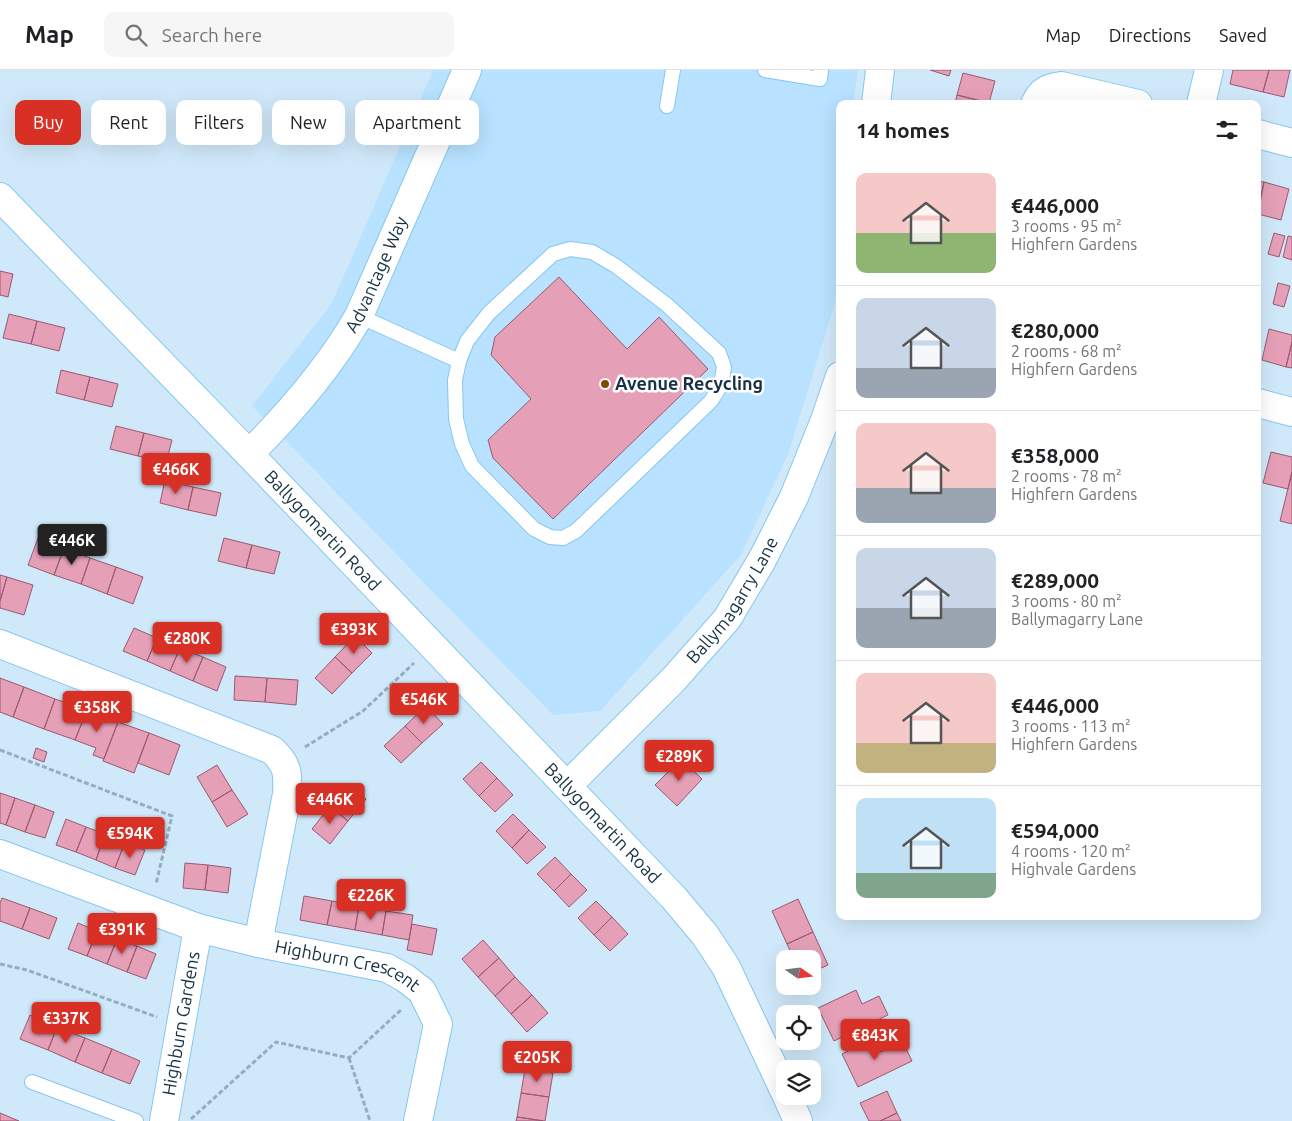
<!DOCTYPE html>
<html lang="en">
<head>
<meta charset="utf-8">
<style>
	body { margin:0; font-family:Ubuntu,sans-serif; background:#f6f6f6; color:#202124; height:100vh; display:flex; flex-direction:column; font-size:19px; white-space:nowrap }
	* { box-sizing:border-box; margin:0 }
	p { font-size:16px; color:#757577 }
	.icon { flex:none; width:28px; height:28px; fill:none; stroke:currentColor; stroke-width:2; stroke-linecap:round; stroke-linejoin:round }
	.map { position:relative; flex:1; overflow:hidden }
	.drawer { position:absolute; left:836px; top:30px; width:425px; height:820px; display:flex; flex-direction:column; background:#fff; border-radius:10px; box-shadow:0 5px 20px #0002 }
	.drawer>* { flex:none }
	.banner { position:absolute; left:15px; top:30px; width:475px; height:45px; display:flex; gap:10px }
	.needle { width:32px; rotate:104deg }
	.fabs { position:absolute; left:776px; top:880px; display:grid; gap:10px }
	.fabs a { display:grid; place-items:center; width:45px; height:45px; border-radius:10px; background:#fff; box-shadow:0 5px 20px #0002; font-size:25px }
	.price { position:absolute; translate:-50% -42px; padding:0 11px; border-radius:5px; background:#d93025; color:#fff; font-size:16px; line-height:32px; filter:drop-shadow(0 1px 2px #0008) }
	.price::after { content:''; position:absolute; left:50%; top:30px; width:15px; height:11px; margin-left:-8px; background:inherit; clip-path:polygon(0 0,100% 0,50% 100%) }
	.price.current { background:#222; color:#fff }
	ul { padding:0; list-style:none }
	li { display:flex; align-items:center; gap:15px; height:125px; padding:0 20px }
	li+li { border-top:1px solid #e0e0e0 }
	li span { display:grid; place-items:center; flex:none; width:140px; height:100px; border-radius:10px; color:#555 }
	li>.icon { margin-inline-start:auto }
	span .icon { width:60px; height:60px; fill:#fffc; stroke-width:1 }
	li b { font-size:21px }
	h2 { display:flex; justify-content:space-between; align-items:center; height:60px; padding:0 20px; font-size:21px }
	.tag { padding:0 18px; border-radius:10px; background:#fff; box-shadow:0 5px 20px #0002; font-size:18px; line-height:45px }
	.tag.current { background:#d93025; color:#fff }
	header { display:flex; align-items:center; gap:30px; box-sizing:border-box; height:70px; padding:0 25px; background:#fff; border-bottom:1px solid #e0e0e0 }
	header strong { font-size:24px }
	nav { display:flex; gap:28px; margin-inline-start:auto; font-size:18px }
	.search { width:350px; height:45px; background:#f6f6f6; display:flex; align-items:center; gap:12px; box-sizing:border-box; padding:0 18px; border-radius:10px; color:#757577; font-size:19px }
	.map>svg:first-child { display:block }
</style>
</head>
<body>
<header>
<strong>Map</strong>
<div class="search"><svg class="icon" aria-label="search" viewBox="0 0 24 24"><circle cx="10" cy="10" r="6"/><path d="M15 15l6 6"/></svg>Search here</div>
<nav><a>Map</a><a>Directions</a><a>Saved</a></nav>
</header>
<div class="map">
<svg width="1292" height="1051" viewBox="0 0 1292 1051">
	<rect width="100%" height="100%" fill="#d0e9fa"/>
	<!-- built -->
	<path fill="#b8e2ff" d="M433 0H858L853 34H840V180L835 233 788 384 741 485 600 641 553 645 252 336 332 233Z"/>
	<!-- building -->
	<path fill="#e5a0b7" stroke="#995970" d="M930 0H951L949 6Z
		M1233 0H1269L1263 22 1230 14Z
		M1269 0H1290L1284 27 1263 22Z
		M963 3 995 11 989 33 957 25Z
		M957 25 989 33V34H955Z
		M1258 111 1264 112 1258 139Z
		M1264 112 1289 119 1281 150 1258 144Z
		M1274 163 1285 166 1279 187 1268 184Z
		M1288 166 1292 167V190L1283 187Z
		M0 201 13 204 8 227 0 225Z
		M559 207 627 279 659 247 708 299 553 449 493 388 488 370 531 329 491 285 495 267Z
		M1278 213 1290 216 1284 237 1273 234Z
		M9 244 37 251 31 274 3 268Z
		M37 251 65 258 59 281 31 274Z
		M1269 259 1292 265V272L1286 297 1262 290Z
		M1292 272V298L1286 297Z
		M61 300 90 307 84 330 56 323Z
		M90 307 118 314 112 337 84 330Z
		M116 356 144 363 138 386 110 379Z
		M144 363 172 370 166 393 138 386Z
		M1271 382 1292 387V402L1288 419 1263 413Z
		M1292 402V454L1280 451Z
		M165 410 193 417 188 440 160 433Z
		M193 417 221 423 216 446 188 440Z
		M38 468 64 478 54 505 28 495Z
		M224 468 252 475 246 498 218 491Z
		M252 475 280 482 274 504 246 498Z
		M64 478 90 488 81 514 54 505Z
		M90 488 116 497 107 524 81 514Z
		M116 497 143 507 133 534 107 524Z
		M0 505 7 507 0 531Z
		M7 507 33 515 24 545 0 538V531Z
		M134 558 157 568 147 591 123 581Z
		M355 566 372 583 352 603 335 587Z
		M157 568 180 578 170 601 147 591Z
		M180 578 203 587 193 611 170 601Z
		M203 587 226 597 217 621 193 611Z
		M335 587 352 603 332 624 315 608Z
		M235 606 267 608 265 632 234 630Z
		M0 608 24 617 13 647 0 642Z
		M267 608 298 610 296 635 265 632Z
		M24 617 55 629 44 659 13 647Z
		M55 629 87 640 75 670 44 659Z
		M426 636 443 654 422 673 405 656Z
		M87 640 118 652 104 689 93 685 96 678 75 670Z
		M118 652 149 663 134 703 103 691Z
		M405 656 422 673 401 693 384 676Z
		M149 663 180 675 169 705 138 693Z
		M36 678 47 682 44 692 33 688Z
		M681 689 702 709 677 736 655 715Z
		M481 692 497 708 479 726 463 709Z
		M217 695 232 720 212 732 197 707Z
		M497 708 513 725 495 742 479 726Z
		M348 714 366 729 348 751 330 736Z
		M232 720 248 744 227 757 212 732Z
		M0 723 15 728 6 755 0 753Z
		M15 728 35 735 25 762 6 755Z
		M35 735 54 742 45 768 25 762Z
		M330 736 348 751 330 774 312 759Z
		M513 744 529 760 512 778 496 761Z
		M66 749 86 757 76 782 56 775Z
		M86 757 105 764 96 790 76 782Z
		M529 760 546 777 527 794 512 778Z
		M105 764 125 772 115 798 96 790Z
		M125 772 145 780 135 805 115 798Z
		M555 787 571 804 554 821 537 804Z
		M185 793 208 795 205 820 183 818Z
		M208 795 231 798 228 823 205 820Z
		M571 804 587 820 569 837 554 821Z
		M304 826 332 831 327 855 300 850Z
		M2 828 30 838 22 859 0 851V833Z
		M798 829 813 862 787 874 772 841Z
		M332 831 359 836 355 860 327 855Z
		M596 831 612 847 594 865 578 848Z
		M359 836 386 841 382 865 355 860Z
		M30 838 57 848 49 869 22 859Z
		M386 841 413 845 409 870 382 865Z
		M612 847 628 864 610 881 594 865Z
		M78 853 97 861 87 886 68 879Z
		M412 854 437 859 432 885 407 880Z
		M97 861 117 869 107 894 87 886Z
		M813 862 828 895 812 902V889H794L787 874Z
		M117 869 137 876 127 902 107 894Z
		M483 870 499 888 478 907 462 889Z
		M137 876 156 884 146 909 127 902Z
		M499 888 515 907 495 926 478 907Z
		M515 907 532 925 511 944 495 926Z
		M856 920 862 934 879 926 888 945 834 971 818 938Z
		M532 925 548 943 527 962 511 944Z
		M30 945 57 957 48 980 20 969Z
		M57 957 85 968 75 992 48 980Z
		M85 968 112 979 102 1003 75 992Z
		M875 968 881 982 903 972 912 991 858 1017 842 984Z
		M529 974 556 979 553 1003 525 999Z
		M112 979 140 991 130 1014 102 1003Z
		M525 999 553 1003 549 1027 521 1023Z
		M887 1021 897 1043 880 1051H869L860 1033Z
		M521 1023 549 1027 545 1051 517 1047Z
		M0 1043 19 1051H0Z
		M897 1043 901 1051H880Z
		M517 1047 543 1051H516Z"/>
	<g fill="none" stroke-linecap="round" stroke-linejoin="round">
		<defs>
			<path id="lane" d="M765 0 820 9 821 0
				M667 36 673 0
				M359 246 459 291 455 310 456 349 462 374 472 396 534 459 550 467 563 468 576 461 711 331 721 315 724 297 719 283 667 235 616 196 592 182 570 179 553 184 489 243 467 271 459 291
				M32 1012 136 1051"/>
			<g id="street">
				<path d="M876 34 880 0"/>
				<path d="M1035 34C1041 21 1047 18 1061 16L1138 34"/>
				<path d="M1201 34 1209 0"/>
				<path d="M1258 64 1292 73"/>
				<path id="s1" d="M0 127 249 384 674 828 705 865 726 897 785 1022"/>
				<path d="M1258 333 1292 342"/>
				<path id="s2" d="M249 384C291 342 330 297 359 246L467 0"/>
				<path d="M0 574 272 680C288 695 288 703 287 724L258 873"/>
				<path id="s3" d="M567 716 674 609 727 549 762 490 794 427 825 350 840 306"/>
				<path id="s4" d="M0 784 198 858 258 873 387 898 405 908 422 921 438 954 418 1051"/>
				<path d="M787 1026 798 1051"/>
				<path id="s5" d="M164 1051 198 858"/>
			</g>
		</defs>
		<!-- lane casing -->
		<use href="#lane" stroke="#86c6f0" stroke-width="16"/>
		<!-- street casing -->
		<use href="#street" stroke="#86c6f0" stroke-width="30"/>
		<!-- path -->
		<path stroke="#94aebf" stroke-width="3" stroke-dasharray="5 2.5" stroke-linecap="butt" d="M305 677 363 641 414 593
			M0 680 172 746 156 814
			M0 894 27 900 157 947
			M349 988 370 1051
			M191 1049 276 972 349 988 402 939"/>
		<!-- lane -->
		<use href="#lane" stroke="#fff" stroke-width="14"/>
		<!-- street -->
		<use href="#street" stroke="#fff" stroke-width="28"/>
	</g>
	<!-- markers -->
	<circle fill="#854707" stroke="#fff" stroke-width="2" cx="605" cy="314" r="5"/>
	<g text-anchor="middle" stroke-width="5" stroke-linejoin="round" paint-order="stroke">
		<!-- street labels -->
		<g font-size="18" fill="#173142" stroke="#fff">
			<text dy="6" stroke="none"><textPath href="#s2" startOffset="222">Advantage Way</textPath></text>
			<text dy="6" stroke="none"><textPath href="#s1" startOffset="464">Ballygomartin Road</textPath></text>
			<text dy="6" stroke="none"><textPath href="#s3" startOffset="250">Ballymagarry Lane</textPath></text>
			<text dy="6" stroke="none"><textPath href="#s1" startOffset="869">Ballygomartin Road</textPath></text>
			<text dy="6" stroke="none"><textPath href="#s4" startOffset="366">Highburn Crescent</textPath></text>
			<text dy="6" stroke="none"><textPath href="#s5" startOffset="99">Highburn Gardens</textPath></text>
		</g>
		<!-- poi labels -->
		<g font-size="18" font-weight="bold" fill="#173142" stroke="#fff" text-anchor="start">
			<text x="615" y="320">Avenue Recycling</text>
		</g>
	</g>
</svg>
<div class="fabs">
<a><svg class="needle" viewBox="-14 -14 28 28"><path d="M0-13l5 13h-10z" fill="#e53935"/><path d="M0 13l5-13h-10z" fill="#757577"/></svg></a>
<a><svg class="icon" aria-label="locate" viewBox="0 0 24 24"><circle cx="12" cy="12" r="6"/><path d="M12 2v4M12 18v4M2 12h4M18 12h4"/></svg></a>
<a><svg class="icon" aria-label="layers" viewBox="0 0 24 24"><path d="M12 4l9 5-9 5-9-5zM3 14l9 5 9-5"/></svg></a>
</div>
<b class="price" style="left:176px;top:425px">€466K</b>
<b class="price current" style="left:72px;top:496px">€446K</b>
<b class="price" style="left:354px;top:585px">€393K</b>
<b class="price" style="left:187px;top:594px">€280K</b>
<b class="price" style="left:424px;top:655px">€546K</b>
<b class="price" style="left:97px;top:663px">€358K</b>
<b class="price" style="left:679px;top:712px">€289K</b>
<b class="price" style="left:330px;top:755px">€446K</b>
<b class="price" style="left:130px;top:789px">€594K</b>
<b class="price" style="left:371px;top:851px">€226K</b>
<b class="price" style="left:122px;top:885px">€391K</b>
<b class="price" style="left:66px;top:974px">€337K</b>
<b class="price" style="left:875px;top:991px">€843K</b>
<b class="price" style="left:537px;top:1013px">€205K</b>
<div class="banner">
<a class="tag current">Buy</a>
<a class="tag">Rent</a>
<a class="tag">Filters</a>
<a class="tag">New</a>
<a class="tag">Apartment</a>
</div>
<section class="drawer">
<h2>14 homes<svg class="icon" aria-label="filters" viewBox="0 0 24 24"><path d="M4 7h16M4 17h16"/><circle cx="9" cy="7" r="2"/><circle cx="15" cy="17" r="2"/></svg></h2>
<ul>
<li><span style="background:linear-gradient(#f6c9c9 60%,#8fb573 0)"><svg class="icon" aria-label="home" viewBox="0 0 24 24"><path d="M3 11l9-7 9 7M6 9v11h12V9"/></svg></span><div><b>€446,000</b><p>3 rooms · 95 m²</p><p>Highfern Gardens</p></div></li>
<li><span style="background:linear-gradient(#c9d6e8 70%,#9aa5b1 0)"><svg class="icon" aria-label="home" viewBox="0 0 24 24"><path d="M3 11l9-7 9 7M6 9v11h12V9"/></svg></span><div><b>€280,000</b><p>2 rooms · 68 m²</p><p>Highfern Gardens</p></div></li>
<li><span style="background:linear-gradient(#f6c9c9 65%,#9aa5b1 0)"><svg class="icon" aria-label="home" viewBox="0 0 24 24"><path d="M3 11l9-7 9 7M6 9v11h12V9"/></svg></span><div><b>€358,000</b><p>2 rooms · 78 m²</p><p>Highfern Gardens</p></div></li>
<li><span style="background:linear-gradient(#c9d6e8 60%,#9aa5b1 0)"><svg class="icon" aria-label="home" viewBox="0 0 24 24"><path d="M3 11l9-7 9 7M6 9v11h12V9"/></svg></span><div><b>€289,000</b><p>3 rooms · 80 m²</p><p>Ballymagarry Lane</p></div></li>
<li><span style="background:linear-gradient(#f6c9c9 70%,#c2b280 0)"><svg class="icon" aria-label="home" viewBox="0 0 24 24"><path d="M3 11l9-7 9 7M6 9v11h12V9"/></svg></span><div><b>€446,000</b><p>3 rooms · 113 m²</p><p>Highfern Gardens</p></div></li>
<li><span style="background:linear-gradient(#bfe0f5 75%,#7fa58c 0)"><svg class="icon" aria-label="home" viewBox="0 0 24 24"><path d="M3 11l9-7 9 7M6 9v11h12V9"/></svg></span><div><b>€594,000</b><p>4 rooms · 120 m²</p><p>Highvale Gardens</p></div></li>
</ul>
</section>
</div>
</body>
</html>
